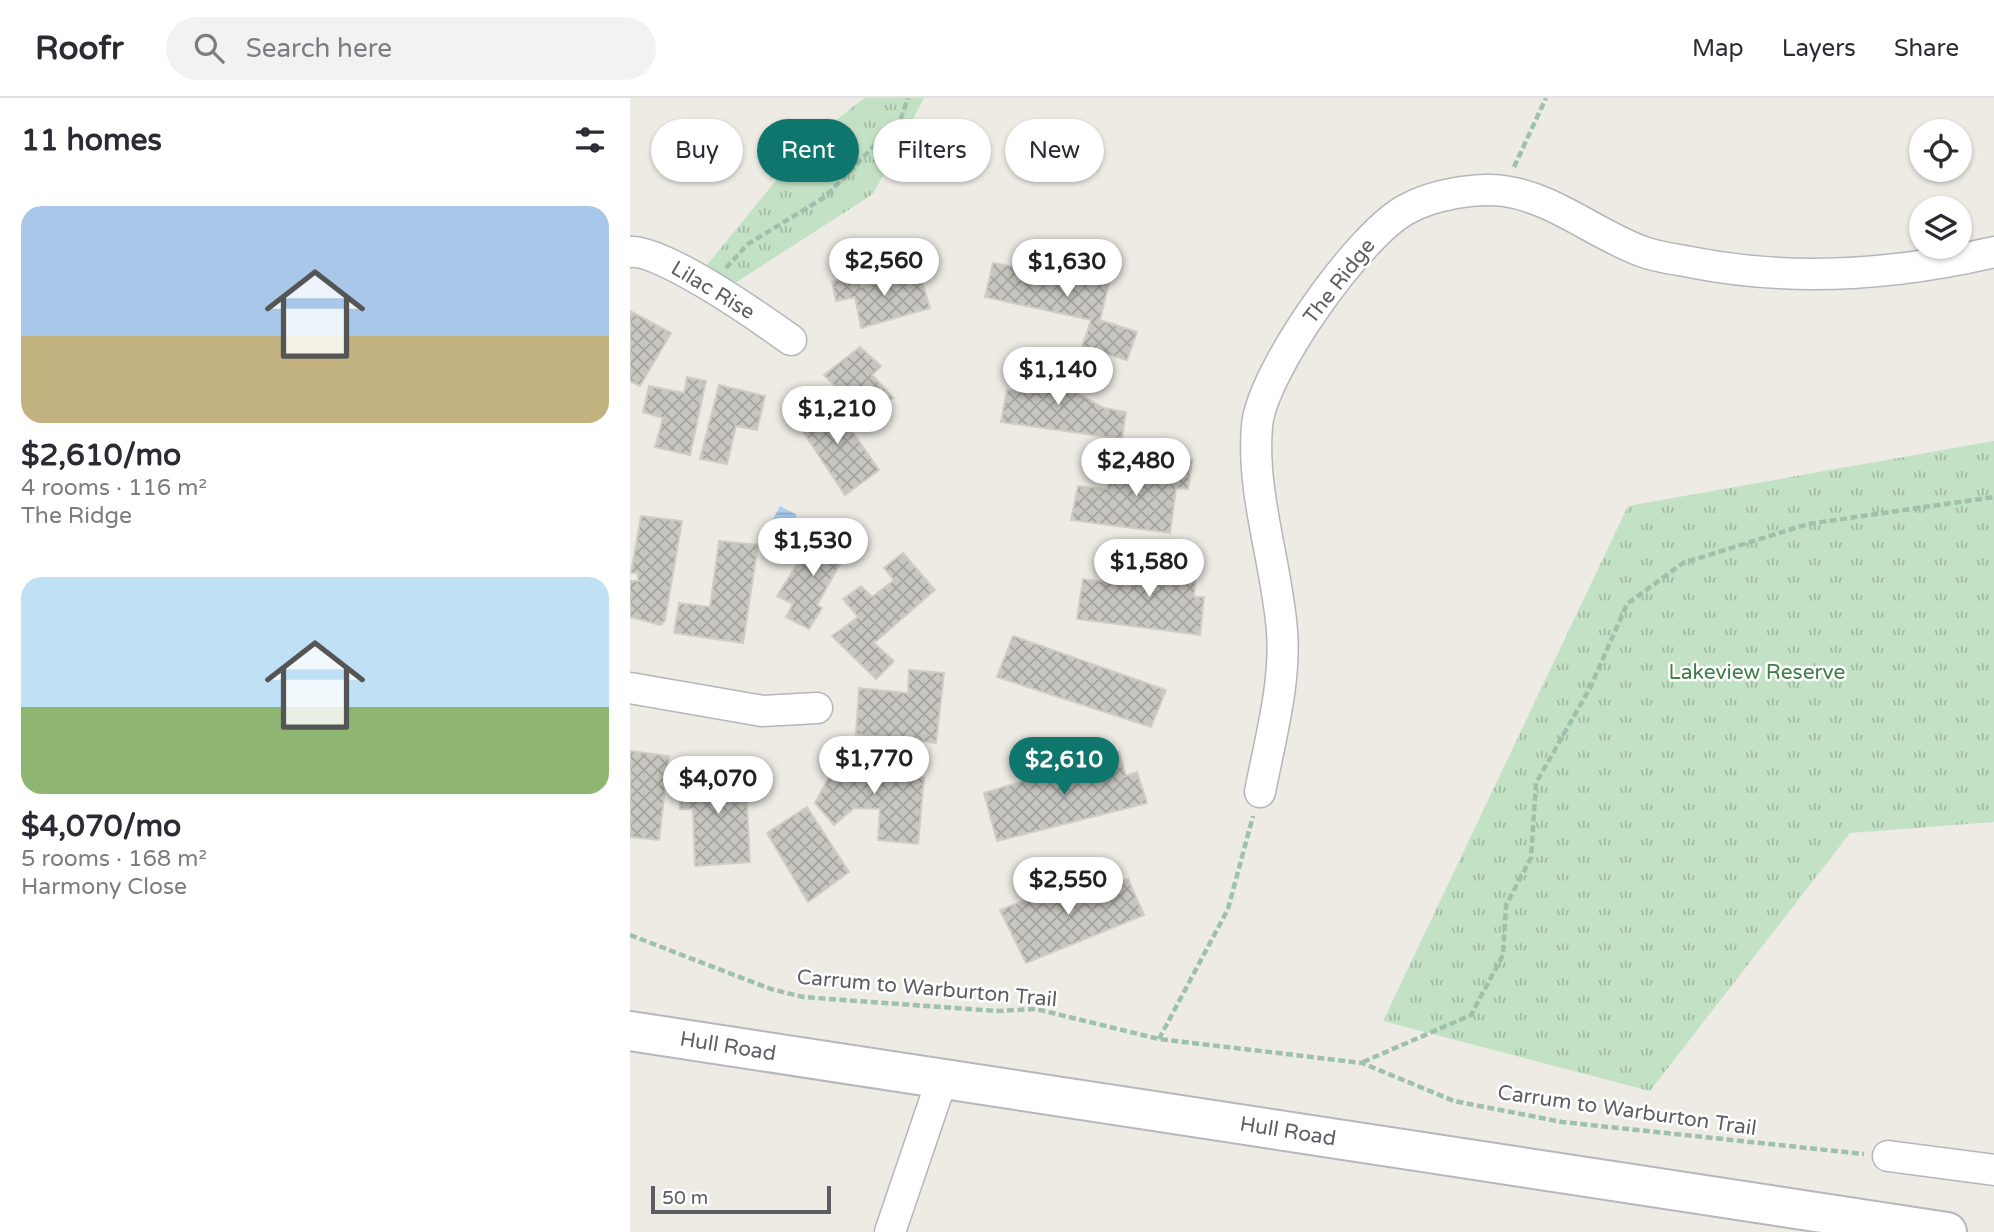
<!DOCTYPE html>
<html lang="en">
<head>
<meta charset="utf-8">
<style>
	body { margin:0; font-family:"Varela Round",sans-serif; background:#f2f2f3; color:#2b2b33; height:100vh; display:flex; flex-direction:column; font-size:26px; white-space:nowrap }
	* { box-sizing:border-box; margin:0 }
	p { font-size:23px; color:#7c7c81 }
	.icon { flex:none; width:38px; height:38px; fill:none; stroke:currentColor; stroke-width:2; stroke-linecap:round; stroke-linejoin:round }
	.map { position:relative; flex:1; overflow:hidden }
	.sheet { display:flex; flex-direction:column; background:#fff; width:630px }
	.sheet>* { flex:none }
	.hud { position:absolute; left:21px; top:21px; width:665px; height:63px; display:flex; gap:14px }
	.tools { position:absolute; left:1279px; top:21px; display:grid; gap:14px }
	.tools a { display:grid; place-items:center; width:63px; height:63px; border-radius:50%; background:#fff; box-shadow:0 2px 5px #0004; font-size:35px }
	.scale { position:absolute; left:21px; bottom:18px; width:180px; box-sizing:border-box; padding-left:7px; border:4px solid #5c5e63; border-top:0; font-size:19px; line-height:24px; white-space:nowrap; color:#5c5e63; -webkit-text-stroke:5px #fff; paint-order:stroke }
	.price { position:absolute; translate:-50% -60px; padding:0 16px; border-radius:24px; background:#fff; color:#222; font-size:23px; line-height:46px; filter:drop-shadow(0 2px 4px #0008) }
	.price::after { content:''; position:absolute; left:50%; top:42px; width:21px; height:16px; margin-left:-10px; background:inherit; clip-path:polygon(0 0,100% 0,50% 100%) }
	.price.active { background:#0f766e; color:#fff }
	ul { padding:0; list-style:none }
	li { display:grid; align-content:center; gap:14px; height:371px; padding:0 21px }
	li span { display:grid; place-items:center; height:217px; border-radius:21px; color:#555 }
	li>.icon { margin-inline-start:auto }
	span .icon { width:126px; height:126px; fill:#fffc; stroke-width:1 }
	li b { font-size:30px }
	h2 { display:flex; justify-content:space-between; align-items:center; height:84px; padding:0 21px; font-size:30px }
	.pill { padding:0 24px; border-radius:32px; background:#fff; box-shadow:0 2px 5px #0004; font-size:24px; line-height:63px }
	.pill.active { background:#0f766e; color:#fff }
	header { display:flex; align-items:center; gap:42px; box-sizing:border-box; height:98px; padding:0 35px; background:#fff; border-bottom:2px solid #e1e1e2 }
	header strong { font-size:33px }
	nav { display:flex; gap:38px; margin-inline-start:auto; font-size:24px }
	.search { width:490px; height:63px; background:#f2f2f3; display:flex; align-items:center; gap:18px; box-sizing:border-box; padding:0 24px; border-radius:38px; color:#7c7c81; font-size:26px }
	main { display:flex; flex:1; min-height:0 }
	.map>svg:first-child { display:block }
</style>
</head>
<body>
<header>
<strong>Roofr</strong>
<div class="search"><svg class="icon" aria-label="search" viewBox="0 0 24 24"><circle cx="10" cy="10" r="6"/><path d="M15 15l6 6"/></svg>Search here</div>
<nav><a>Map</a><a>Layers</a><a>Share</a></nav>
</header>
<main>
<section class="sheet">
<h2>11 homes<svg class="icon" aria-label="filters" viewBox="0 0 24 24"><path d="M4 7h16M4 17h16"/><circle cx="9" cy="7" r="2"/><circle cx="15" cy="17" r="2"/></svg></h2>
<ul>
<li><span style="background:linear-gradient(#a9c7e8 60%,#c2b280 0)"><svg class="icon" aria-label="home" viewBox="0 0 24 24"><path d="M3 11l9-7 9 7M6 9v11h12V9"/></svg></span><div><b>$2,610/mo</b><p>4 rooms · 116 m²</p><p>The Ridge</p></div></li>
<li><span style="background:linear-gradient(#bfe0f5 60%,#8fb573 0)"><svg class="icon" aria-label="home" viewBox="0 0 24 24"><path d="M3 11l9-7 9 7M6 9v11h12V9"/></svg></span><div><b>$4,070/mo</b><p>5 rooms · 168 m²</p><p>Harmony Close</p></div></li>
</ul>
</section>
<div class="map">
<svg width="1364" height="1134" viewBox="0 0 1364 1134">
	<defs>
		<pattern id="park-tufts" width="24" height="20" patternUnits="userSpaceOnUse" patternTransform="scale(1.75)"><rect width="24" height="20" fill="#c3e1c5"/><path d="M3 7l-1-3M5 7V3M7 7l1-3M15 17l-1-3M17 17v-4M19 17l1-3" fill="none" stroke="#a2baa4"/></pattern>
		<pattern id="water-rules" width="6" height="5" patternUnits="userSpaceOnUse" patternTransform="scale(1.75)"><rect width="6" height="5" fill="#acd1f5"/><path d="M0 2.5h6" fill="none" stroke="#8fadca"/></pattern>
		<pattern id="building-cross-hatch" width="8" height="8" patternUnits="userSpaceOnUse" patternTransform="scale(1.75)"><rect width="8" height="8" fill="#c8c6c0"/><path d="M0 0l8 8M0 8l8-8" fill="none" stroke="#a6a4a0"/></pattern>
	</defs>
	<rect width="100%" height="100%" fill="#edebe4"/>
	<!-- park -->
	<path fill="url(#park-tufts)" d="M234 0H294L243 96 96 191 68 178 175 47Z
		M1364 343V724L1220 735 1020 993 753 923 998 408Z"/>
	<!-- water -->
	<path fill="url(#water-rules)" d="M150 408 167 417 152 441 136 434Z"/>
	<!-- building -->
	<path fill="url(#building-cross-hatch)" stroke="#d0cdc3" stroke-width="2" d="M452 153 485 160 470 222 507 234 497 262 452 249 461 222 355 199 363 165 448 180Z
		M289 174 300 210 231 230 225 199 206 203 202 184 227 175 231 189Z
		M0 213 41 235 10 288 0 283Z
		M230 249 251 268 242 277 263 300 239 321 194 277Z
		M394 266 420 267 419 279 474 310 496 314 492 341 371 324 377 292 390 294Z
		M57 279 76 283 60 357 25 349 33 320 13 314 19 288 54 295Z
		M89 287 135 298 127 332 106 328 97 366 70 361Z
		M199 300 249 372 215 397 166 323Z
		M527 357 562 362 558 391 546 390 540 435 441 422 448 388 477 391 480 375 522 382Z
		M11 418 52 423 35 522 31 527 0 519V483H8V475H1Z
		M189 431 220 448 187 507 192 510 179 531 156 519 163 506 147 498Z
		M89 443 128 447 113 545 44 535 49 505 80 509Z
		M536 451 568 455 564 499H574L570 537 447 521 453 481 500 487 536 471Z
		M273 455 305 492 244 545 264 563 246 581 202 538 228 519 213 501 231 488 242 499 264 482 254 470Z
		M383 538 536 592 521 629 367 579Z
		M279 572 314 575 306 645 226 636 229 590 278 595Z
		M215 649 242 651 239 677 294 680 288 746 248 742 250 711 224 710 204 727 185 705Z
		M0 653 39 658 29 742 0 739Z
		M489 654 496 678 507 674 517 705 367 743 354 695Z
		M115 670 120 764 65 768 63 711H50L48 678Z
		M177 709 219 774 178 804 137 735Z
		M450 780 458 798 498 781 514 817 396 865 370 812Z"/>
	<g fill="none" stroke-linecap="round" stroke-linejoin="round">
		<defs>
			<path id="street" d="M0 154C31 150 133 222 161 242
				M0 590 132 613 187 610
				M630 694C640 642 656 585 652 533 647 466 621 395 627 328 631 275 729 136 777 111 802 97 846 89 874 93 924 100 965 136 1011 153 1026 159 1044 161 1060 164 1160 184 1265 177 1364 154
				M1258 1058 1364 1072
				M260 1134 312 981"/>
			<path id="secondary" d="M0 933 1317 1134"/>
		</defs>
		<!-- street casing -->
		<use href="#street" stroke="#b4b6b9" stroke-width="33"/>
		<!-- secondary casing -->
		<use href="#secondary" stroke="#b5b7bc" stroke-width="42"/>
		<!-- path -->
		<path stroke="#9dc1aa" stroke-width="4.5" stroke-dasharray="7 3.5" stroke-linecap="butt" d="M884 69 916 0
			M96 170 118 146 195 99 271 20 278 0
			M0 837 141 891 173 899 366 913 406 911 529 941 732 965 824 1003 932 1024 1234 1056
			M529 941 598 811 623 718
			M733 964 841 917 873 857 876 807 901 760 906 685 960 590 997 506 1053 465 1178 426 1364 399"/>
		<!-- street -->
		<use href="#street" stroke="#fff" stroke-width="30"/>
		<!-- secondary -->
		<use href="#secondary" stroke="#fff" stroke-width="38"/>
	</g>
	<g text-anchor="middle" stroke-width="5" stroke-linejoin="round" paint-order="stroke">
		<!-- street labels -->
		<g font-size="21" fill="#5c5e63" stroke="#fff">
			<text transform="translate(709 183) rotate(-52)" y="7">The Ridge</text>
			<text transform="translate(83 192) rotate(31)" y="7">Lilac Rise</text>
			<text transform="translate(297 890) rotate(5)" y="7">Carrum to Warburton Trail</text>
			<text transform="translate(98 948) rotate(9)" y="7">Hull Road</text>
			<text transform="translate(997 1012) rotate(8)" y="7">Carrum to Warburton Trail</text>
			<text transform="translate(658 1033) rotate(9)" y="7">Hull Road</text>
		</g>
		<!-- park labels -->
		<g font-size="21" fill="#3f7f45" stroke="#fff">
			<text x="1127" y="581">Lakeview Reserve</text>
		</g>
	</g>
</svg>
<div class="tools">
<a><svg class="icon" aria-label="locate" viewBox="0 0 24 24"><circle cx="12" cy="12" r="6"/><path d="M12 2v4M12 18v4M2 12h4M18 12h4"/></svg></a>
<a><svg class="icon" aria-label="layers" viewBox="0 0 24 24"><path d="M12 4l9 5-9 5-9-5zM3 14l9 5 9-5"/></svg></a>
</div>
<div class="scale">50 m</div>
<b class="price" style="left:254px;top:200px">$2,560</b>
<b class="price" style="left:437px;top:201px">$1,630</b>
<b class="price" style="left:428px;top:309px">$1,140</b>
<b class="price" style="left:207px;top:348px">$1,210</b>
<b class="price" style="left:506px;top:400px">$2,480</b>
<b class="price" style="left:183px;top:480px">$1,530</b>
<b class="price" style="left:519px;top:501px">$1,580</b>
<b class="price" style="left:244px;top:698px">$1,770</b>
<b class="price active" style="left:434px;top:699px">$2,610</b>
<b class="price" style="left:88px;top:718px">$4,070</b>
<b class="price" style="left:438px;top:819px">$2,550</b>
<div class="hud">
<a class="pill">Buy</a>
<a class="pill active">Rent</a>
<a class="pill">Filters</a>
<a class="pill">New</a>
</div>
</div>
</main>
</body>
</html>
